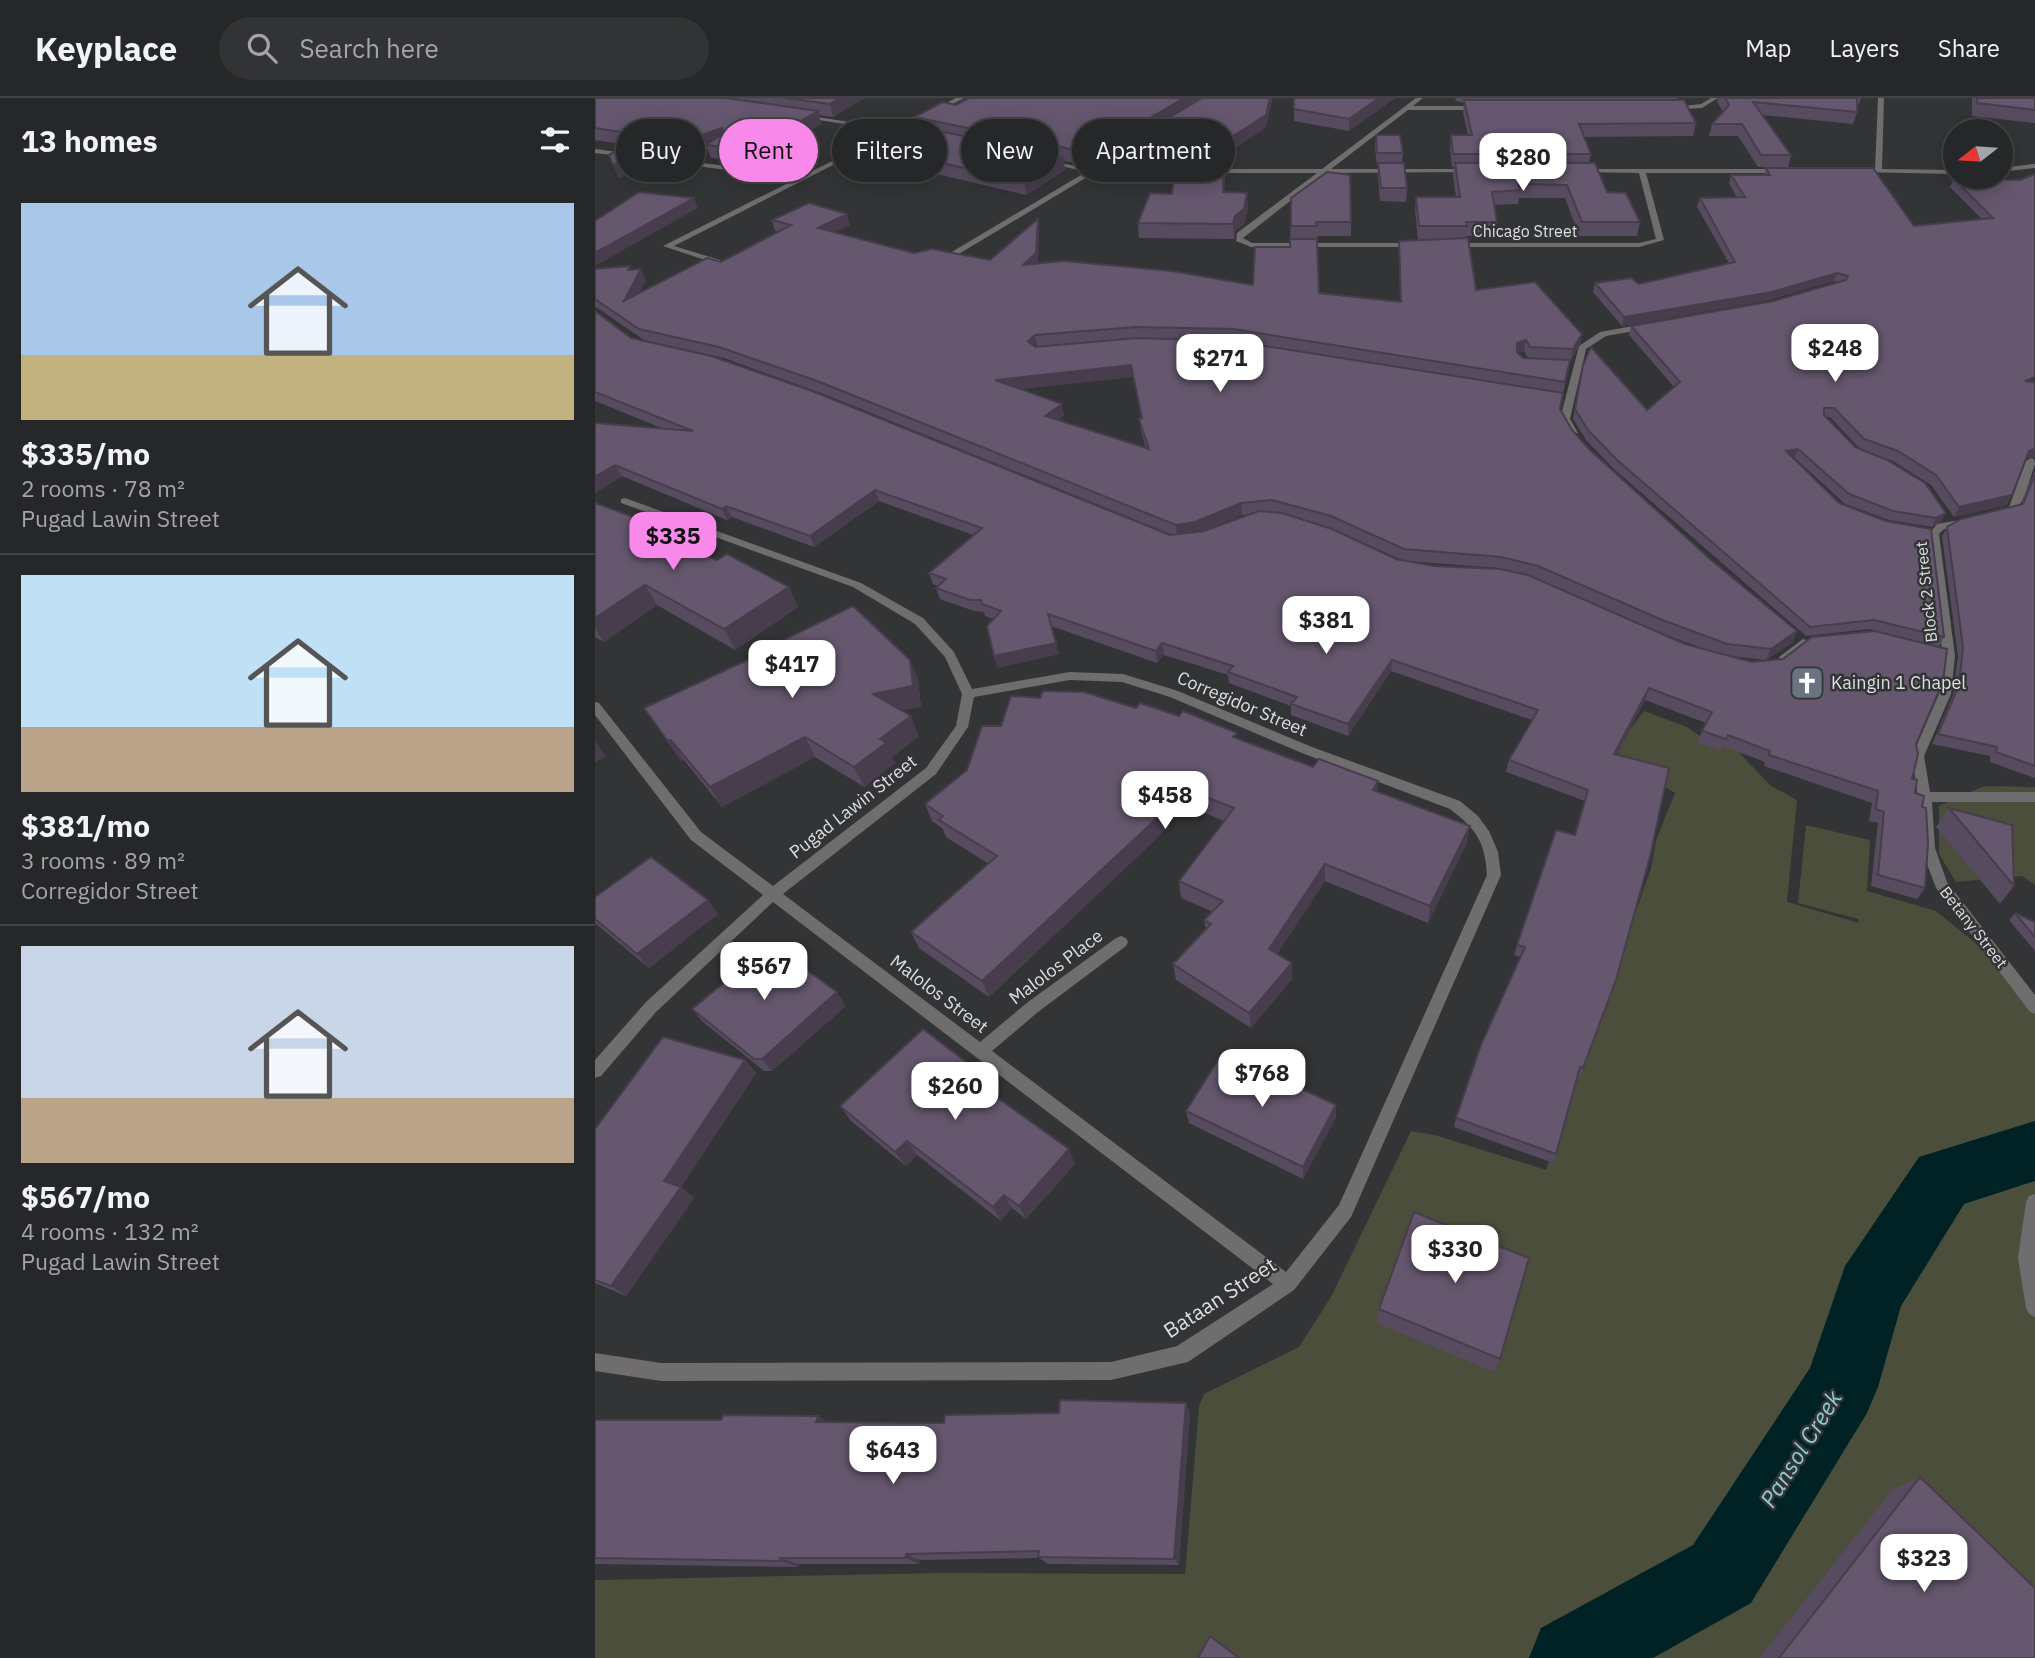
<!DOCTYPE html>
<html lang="en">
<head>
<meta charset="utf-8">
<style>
	body { margin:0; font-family:"IBM Plex Sans",sans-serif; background:#323334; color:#f1f3f6; height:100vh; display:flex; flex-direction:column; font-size:26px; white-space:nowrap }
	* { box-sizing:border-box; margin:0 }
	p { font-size:23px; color:#a4a5a8 }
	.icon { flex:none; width:38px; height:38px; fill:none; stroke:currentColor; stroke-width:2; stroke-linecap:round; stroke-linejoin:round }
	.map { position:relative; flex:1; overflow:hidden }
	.details { display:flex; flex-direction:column; background:#262728; width:595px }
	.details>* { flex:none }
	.banner { position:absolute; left:21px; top:21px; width:665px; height:63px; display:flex; gap:14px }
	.needle { width:46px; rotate:253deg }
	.tools { position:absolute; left:1348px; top:21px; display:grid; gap:14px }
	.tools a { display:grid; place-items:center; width:70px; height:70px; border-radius:50%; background:#262728; box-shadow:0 4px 18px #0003,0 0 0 2px #424445; font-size:35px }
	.price { position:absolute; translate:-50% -60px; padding:0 16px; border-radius:14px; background:#fff; color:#222; font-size:23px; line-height:46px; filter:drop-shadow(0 2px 4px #0008) }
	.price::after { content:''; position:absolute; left:50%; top:42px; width:21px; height:16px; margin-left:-10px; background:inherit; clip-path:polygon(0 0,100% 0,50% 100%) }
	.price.selected { background:#f888ea; color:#111 }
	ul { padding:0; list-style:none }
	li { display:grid; align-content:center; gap:14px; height:371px; padding:0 21px }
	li+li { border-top:2px solid #424445 }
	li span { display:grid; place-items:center; height:217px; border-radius:0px; color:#555 }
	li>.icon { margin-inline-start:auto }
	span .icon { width:126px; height:126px; fill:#fffc; stroke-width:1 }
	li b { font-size:30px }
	h2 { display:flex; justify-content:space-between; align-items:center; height:84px; padding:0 21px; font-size:30px }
	.pill { padding:0 24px; border-radius:32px; background:#262728; box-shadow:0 4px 18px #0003,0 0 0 2px #424445; font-size:24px; line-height:63px }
	.pill.selected { background:#f888ea; color:#111 }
	header { display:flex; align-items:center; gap:42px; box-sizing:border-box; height:98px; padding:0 35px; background:#262728; border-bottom:2px solid #424445 }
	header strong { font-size:33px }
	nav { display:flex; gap:38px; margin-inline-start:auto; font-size:24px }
	.search { width:490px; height:63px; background:#323334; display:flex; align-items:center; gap:18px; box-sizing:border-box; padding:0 24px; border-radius:38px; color:#a4a5a8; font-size:26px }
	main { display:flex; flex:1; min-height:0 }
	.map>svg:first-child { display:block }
</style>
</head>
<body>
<header>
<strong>Keyplace</strong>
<div class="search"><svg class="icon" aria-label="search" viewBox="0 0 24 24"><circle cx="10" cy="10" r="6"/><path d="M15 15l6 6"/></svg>Search here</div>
<nav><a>Map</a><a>Layers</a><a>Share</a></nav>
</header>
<main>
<section class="details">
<h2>13 homes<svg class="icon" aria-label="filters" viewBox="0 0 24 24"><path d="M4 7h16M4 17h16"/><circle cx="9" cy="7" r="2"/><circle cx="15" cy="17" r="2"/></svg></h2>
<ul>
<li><span style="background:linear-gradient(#a9c7e8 70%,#c2b280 0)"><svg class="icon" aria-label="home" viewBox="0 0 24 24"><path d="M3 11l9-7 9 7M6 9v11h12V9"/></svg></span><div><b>$335/mo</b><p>2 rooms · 78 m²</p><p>Pugad Lawin Street</p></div></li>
<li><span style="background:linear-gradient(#bfe0f5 70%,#b9a48a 0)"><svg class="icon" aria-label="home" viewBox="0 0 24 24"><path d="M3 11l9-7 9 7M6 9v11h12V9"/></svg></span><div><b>$381/mo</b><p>3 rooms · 89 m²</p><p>Corregidor Street</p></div></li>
<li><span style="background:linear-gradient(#c9d6e8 70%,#b9a48a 0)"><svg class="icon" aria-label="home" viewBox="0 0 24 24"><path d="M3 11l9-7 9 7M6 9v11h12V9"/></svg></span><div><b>$567/mo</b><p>4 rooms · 132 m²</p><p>Pugad Lawin Street</p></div></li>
</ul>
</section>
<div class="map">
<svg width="1440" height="1560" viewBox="0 0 1440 1560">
	<rect width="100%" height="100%" fill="#323436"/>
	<!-- green -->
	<path fill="#4a4e3b" d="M1049 613 1092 629 1112 643 1138 648 1176 688 1202 702 1192 804 1264 825 1263 821 1203 805 1211 727 1275 742 1272 793 1341 813 1384 848 1440 906V1560H0V1482L344 1475 590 1476 604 1308 609 1296 704 1249 736 1199 816 1033 840 1037 951 1072 1056 770 1061 742 1080 695 1038 669 1019 662 1030 638Z
		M1389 688 1440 689V787L1427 778 1361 784 1344 756V708Z"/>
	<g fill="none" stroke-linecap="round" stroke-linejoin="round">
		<!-- river -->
		<path fill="#002224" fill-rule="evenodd" d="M1440 1023V1083L1369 1106 1306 1208 1283 1289 1272 1315 1156 1505 1058 1560H934L946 1530 1098 1447 1215 1270 1250 1168 1324 1059Z"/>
		<!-- street -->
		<path fill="#6f6d6d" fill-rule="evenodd" d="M361 0H369L310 32 315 34 312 36 205 19 208 17 302 31Z
			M821 0H828L818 8H885L888 10 885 12H813L736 71H875L877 74 731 75 648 140 657 145H824L828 147 827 149H656L641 143 642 135 722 75H499L357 160 350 158 491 74 450 64V62L496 71 546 42 548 45 506 71H727Z
			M1116 0H1123L1107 10 1074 12 1071 10 1106 6Z
			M1283 0H1289L1287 71 1360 72V76L1261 74 1263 71H1280Z
			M282 41 287 42 79 148 125 162 126 164 122 166 68 148 201 81 0 55V51L207 78Z
			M1440 66V70L1405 74V70Z
			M987 71H1187L1190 73 1187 75H1051L1069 142 1044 149H858L854 147 858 145H1044L1061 141 1044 75 985 74Z
			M1054 225 1057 226V230L1011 238 991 251 975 321 983 335 975 337 965 321 984 248 1005 234Z
			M1436 360 1439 361 1440 366C1433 385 1428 421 1402 419V415L1414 409 1431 363Z
			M30 400 266 485 328 520 359 554 377 591 475 574 528 576 583 593 717 649 865 703 883 718 894 733 903 754 906 777 756 1119 699 1192 593 1264 516 1282 66 1283 0 1273V1255L66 1265 516 1264 582 1248 678 1186 178 804 61 914 6 978 0 980V962L51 904 168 797 96 742 0 617V604L4 605 106 734 178 788 331 670 361 628 367 596 350 559 320 526 258 489 26 405V401ZM475 582 527 584 575 599 707 655 855 711C881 731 890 743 892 777L744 1107 691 1174 397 953 443 914 531 848 533 844 531 840 526 838 521 840 433 904 385 944 188 796 341 676 373 629 379 599Z
			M1376 420 1380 421V425L1349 431 1344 436 1360 558 1356 596 1329 658 1335 694H1440V704H1337L1340 750 1352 784 1440 897V916L1435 914 1341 790 1326 750V721L1317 658 1344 596 1348 560 1330 555 1328 552 1334 548 1347 552 1334 436 1342 426Z
			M1208 541 1212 542V548L1192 565H1184V559Z
			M1440 1096V1219L1434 1216 1431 1210 1423 1160 1431 1104 1434 1098Z"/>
	</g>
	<!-- wall -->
	<path fill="#574b5f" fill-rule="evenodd" d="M0 0H269L238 19 224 17 226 26 160 65 116 60 112 50 85 59 60 56 65 66 24 80 14 57 45 51 44 49 0 42Z
		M699 0H800L754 33 699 23Z
		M860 0H1083L1082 2 1101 25 1098 38 989 39 996 56 994 65 1012 94 1045 124 1042 138H984L970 100H924L923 106 899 107 902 124 901 138H871L881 192 987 236 985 247 976 262H965H975L965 311 977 332 994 351 1115 461 1202 533 1197 545 1171 562 1135 558 1321 646 1317 681 1320 695 1327 709 1330 790 1322 801 1276 788 1283 725 1274 723 1277 705 1169 668 1170 664 1128 648 1126 653 1102 644 1111 625 1050 602 1021 656V882L985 980 982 979 961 1056 958 1065 859 1029 861 1020 925 859 919 857 922 847 980 737 990 703 911 674 914 662 937 622 796 573 753 638 696 617V608L634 585 633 577 569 557 562 565 456 528 464 556 402 570 399 521 390 518 389 514 379 513 345 501 341 490 343 488 338 486 334 475 378 437 284 403 219 449 137 419 132 422 27 378 0 395V325L69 331 0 303V213L36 240 575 437H578L229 296 129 260 49 242 1 209H0V171L36 172 51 182 44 195 126 164 184 133H180L177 122 255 127 239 134 319 155 395 162 443 121 444 132 442 166 658 187 695 149 696 100 756 124V138H722L724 195 805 203 804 143 846 141 823 142 820 112 821 99H861L858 78 859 69H857L855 50 856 37H873L868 15 869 5 861 3ZM929 253 933 260H928L923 255ZM538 279 546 321H544L546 332 551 351 462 322 469 318 424 291ZM657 416 607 433 647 417ZM711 423 736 430 807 462 801 461ZM810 463 904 470 916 473 839 468ZM937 478 1061 533 1115 553 1090 546Z
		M1123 0H1266L1263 8 1262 7V14L1258 26 1167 17 1196 57 1193 69H1163L1143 38H1114L1117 26 1128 14 1122 4Z
		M1377 0H1440V25L1377 18Z
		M361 7 671 29 631 56 629 94 653 110 649 126 640 133 639 141 544 140 543 125 577 96 580 68 532 58 531 47 518 55 508 53 482 65 469 63 470 72 431 97 269 59 265 46 322 29 319 19Z
		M781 37 808 55 807 65 812 90 811 104 785 103 783 78V68H782L780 50Z
		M1171 70 1319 128 1387 121 1355 89 1359 81 1425 82 1430 362 1412 407 1359 419 1336 387 1298 363 1265 351 1235 319H1230L1260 349 1346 424 1337 429 1294 422 1250 406 1200 360H1199L1349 539 1344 549 1275 531 1211 538 1019 371 991 342 978 321 988 267 1052 312 1079 289 1034 237 1036 228 1179 203 1242 184 1239 183 1174 202 1027 228 998 194 1000 185 1044 186 1134 165 1102 109 1105 100H1142L1134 85 1136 77H1169Z
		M1440 373V680L1395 664V658L1337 646 1358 597 1363 558 1347 438 1352 429 1426 406Z
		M0 405 55 425 63 439 194 489 203 509 140 552 62 507 9 544 0 539Z
		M166 553 315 562 323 582 326 609 307 612 324 638 297 659 300 665 269 689 220 659 127 709 89 662 86 663 49 610 168 555Z
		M642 640 718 669 783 683 782 693 872 745 833 825 730 783 682 856 697 865V881L656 930 581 882 578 866 611 831 609 822 618 814 586 800 584 783 629 723 590 707 562 740 394 899 324 850 316 834 394 766 351 739 347 730 337 723 330 706Z
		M1354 710 1419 788 1405 806 1341 729Z
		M0 799 123 816 54 870 0 825Z
		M1420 815 1440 824V853L1414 822Z
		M251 908 177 973H169L108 924 97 911Z
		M150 962 161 975 86 1089 99 1100 31 1198 0 1185V1031Z
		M391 988 389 990 480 1066 431 1121 417 1110 406 1123 322 1057 311 1068 256 1023 245 1008Z
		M591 1013 741 1019 708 1081 594 1025Z
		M784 1211 905 1261 899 1274 781 1225Z
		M595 1315 584 1467 453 1466 444 1460 325 1462 324 1466H204L203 1469 0 1466V1322H126L223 1318 232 1324 349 1325Z
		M1325 1379 1440 1560H1164L1298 1391Z"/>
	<!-- shaded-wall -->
	<path fill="#473d4d" d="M245 0H269L238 19 235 6Z
		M589 0H611L531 46V47L518 55 516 43Z
		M675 0H678L671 29 631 56V68L630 56 624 47Z
		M784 0H800L754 33V21Z
		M223 13 226 26 160 65 156 52Z
		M127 30 132 43 111 47 112 50 85 59 80 46Z
		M506 40 508 53 482 65 480 52Z
		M59 53 65 66 24 80 18 67Z
		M468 59 470 72 431 97 429 84Z
		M629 63 630 78 629 109 628 94Z
		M652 95 653 110 649 126 640 133 639 141 638 126 640 118Z
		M99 100 103 110 0 168V155Z
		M252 116 255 127 227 141 223 130Z
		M443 121 444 132 443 165 428 167Z
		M46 171 51 182 34 214 29 203Z
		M1242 175 1239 183 1174 202 1027 228 1029 219Z
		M987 236 985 247 976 262 978 251Z
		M440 237 442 248 435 254 433 243Z
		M931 242 929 253 920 256 922 245Z
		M536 267 538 279 403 293 400 282Z
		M467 306 469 318 452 329 450 318Z
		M1203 351 1200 360 1188 362 1191 353Z
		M1440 351V359L1429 362 1434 353Z
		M20 367 27 378 0 395V379Z
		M280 392 284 403 219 449 215 438Z
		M1417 397 1412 407 1359 419 1364 409Z
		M646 405 647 417 601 435 582 438 581 427Z
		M131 408 137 419 132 422 127 411Z
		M1351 415 1346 424 1337 429 1341 420Z
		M55 425 66 445 45 432Z
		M50 487 62 507 9 544 0 530V520Z
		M194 489 203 509 140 552 129 531Z
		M1202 533 1197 545 1171 562 1176 551Z
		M461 545 464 556 402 570 399 558Z
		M567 545 569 557 562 565 561 553Z
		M315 562 323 582 326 609 287 616 278 596Z
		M797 562 796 573 753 638V626Z
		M1054 590 1050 602 1016 667 1019 656Z
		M316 618 324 638 297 659 300 665 269 689 259 669 285 641Z
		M210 639 220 659 127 709 115 689Z
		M0 642 11 659 0 664Z
		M76 642 89 662 86 663 73 643Z
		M783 683 782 700 778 692Z
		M588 690 590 707 562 740 394 899 387 883Z
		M875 728 872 745 833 825 835 808Z
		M730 766V783L675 867 674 851Z
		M113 802 123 816 54 870 42 856Z
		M697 865V881L656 930 654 915Z
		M242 894 251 908 177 973 167 961Z
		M150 962 161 975 83 1094 86 1089 99 1100 31 1198 16 1188 69 1083Z
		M383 973 391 988 383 996 375 980Z
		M741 1007V1019L708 1081V1069Z
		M312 1043 322 1057 311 1068 300 1054Z
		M474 1051 480 1066 431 1121 424 1108Z
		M409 1097 417 1110 406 1123 398 1109Z
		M591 1305 595 1315 584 1467 579 1461Z
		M223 1318 239 1329 221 1324Z
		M311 1456 325 1462 324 1466 310 1460Z
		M185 1460 204 1466 203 1469 185 1463Z"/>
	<!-- building -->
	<path fill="#65576e" stroke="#473d4d" stroke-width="2" fill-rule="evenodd" d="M0 0H131L223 13 156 52 111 47 129 35 127 30 80 46 41 41 47 37 0 30Z
		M190 0H245L235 6Z
		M374 0H589L516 43 506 40 480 52 319 19 348 4 361 7Z
		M607 0H675L671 17 624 47 630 49V56H578L531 46Z
		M699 0H784L754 21 699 11Z
		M1130 0H1262V14L1158 4 1196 57H1166L1147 26H1117L1134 7Z
		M1382 0H1440V12L1382 5Z
		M869 2H1089L1101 25 984 26 996 56H858L856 37H877Z
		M306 25 468 59 429 84 265 46Z
		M781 37H805L808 55H782Z
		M28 49 59 53 18 67 14 57Z
		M581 63H629L628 94 652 95 649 111 640 118 638 126 543 125 555 95 577 96Z
		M783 65H809L812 90H786Z
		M860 65H1000L1012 94 1031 95 1045 124H987L972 87 923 86 925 92 897 94 902 124H871L872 128H824L821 99H865Z
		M1171 70H1278L1319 128 1398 120 1359 81 1425 82 1440 76V279L1430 283 1440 284V351L1434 353 1417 397 1364 409 1341 377 1303 353 1269 341 1239 310H1229V317L1260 349 1292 362 1330 385 1351 415 1341 420 1298 413 1254 396 1203 351 1191 353 1244 405 1291 423 1336 431 1349 539 1279 522 1215 529 1021 361 993 332 980 311 988 267 996 249 1052 312 1085 284 1036 228 1179 203 1251 182 1253 178 1242 175 1177 194 1029 219 1000 185 1036 180 1044 186 1140 164 1105 100 1150 99 1136 77H1175Z
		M732 74 755 77 756 124H721L722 128H696V100Z
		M44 94 99 100 0 155V123Z
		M214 105 252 116 223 130 319 155 337 151 395 162 443 121 441 155 428 167 469 163 577 173 658 187 660 149H695V141H722L724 195 806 204 804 143 873 140 881 192 940 184 987 236 978 251 935 249 931 242 922 245V254L928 260 975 262 970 284 638 231 541 229 440 237 433 243 440 249 542 240 638 243 968 295 965 311 977 332 994 351 1115 461 1202 533 1176 551 1132 546 1065 521 943 468 906 459 809 451 736 418 677 402 646 405 600 424 581 427 225 284 124 249 44 231 0 201V171L35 168 33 172 46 171 29 203 112 160 126 164 196 127 177 122ZM536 267 547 320 544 321 554 351 450 318 467 306 400 282Z
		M0 213 36 240 116 258 217 293 575 437 609 433 664 413 687 415 737 431 801 461 839 468 905 471 933 477 1090 546 1157 564 1188 561 1217 539 1280 533 1352 551 1348 584 1321 646 1323 656 1317 681 1322 682 1320 695 1329 698 1327 709 1331 710 1333 745 1330 790 1283 777 1289 714 1281 711 1283 693 1174 657 1175 653 1133 637 1131 641 1107 633 1117 614 1054 590 1019 656 1074 670 1055 759 1021 882 988 970 985 969 961 1056 861 1020 886 947 930 849 922 847 961 732 980 737 993 692 914 662 943 612 797 562 753 626 696 606 702 599 633 574 638 568 567 545 561 553 453 516 461 545 399 558 392 528 406 513 387 506 386 502H375L341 490 351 481 334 475 387 430 280 392 215 438 131 408 127 411 20 367 0 379V325L98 333 0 294Z
		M1440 377V668L1401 654 1402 649 1343 636 1364 587 1368 549 1352 429 1366 421 1428 406Z
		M0 405 55 425 45 432 122 462 132 456 194 489 129 531 50 487 0 520Z
		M258 508 315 562 318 588 278 596 316 618 285 641 291 645 259 669 210 639 115 689 76 642 73 643 49 610 170 554 166 553Z
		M448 593 489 594 541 610 545 605 584 618 588 613 642 635 638 639 718 669 724 661 783 683 778 692 875 728 835 808 730 766 674 851 697 865 654 915 578 866 616 826 609 822 628 803 584 783 639 710 588 690 559 723 387 883 316 834 402 758 344 722 348 718 330 706 372 672 387 628H406L416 598 445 600Z
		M1354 710 1417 727 1419 788Z
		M56 759 113 802 42 856 0 821V799Z
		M1420 815 1440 824V839Z
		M176 846 242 894 167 961H159L97 911Z
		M328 931 383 973 375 980 474 1051 424 1108 409 1097 398 1109 312 1043 300 1054 245 1008Z
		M68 939 150 962 69 1083 86 1089 16 1188 0 1182V1031Z
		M628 954 741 1007 708 1069 591 1013Z
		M819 1114 934 1160 905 1261 784 1211Z
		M465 1302 591 1305 579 1461 443 1459 444 1453 311 1456 310 1460H185V1463L0 1460V1322H126L128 1317 223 1318 221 1324 349 1325 350 1317 464 1315Z
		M1325 1379 1440 1490V1560H1184Z
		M615 1538 644 1560H603Z"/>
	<!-- icons -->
	<defs>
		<symbol id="church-square" viewBox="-11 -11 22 22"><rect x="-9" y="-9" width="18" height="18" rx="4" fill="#6b7280" stroke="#323436"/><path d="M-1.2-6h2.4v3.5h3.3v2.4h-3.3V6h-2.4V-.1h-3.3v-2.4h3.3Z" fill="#fff"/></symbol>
	</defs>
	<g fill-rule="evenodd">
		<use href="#church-square" x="1193" y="566" width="38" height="38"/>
	</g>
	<g text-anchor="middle" stroke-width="5" stroke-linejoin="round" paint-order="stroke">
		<!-- far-street labels -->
		<g font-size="16" fill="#dedfe1" stroke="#323436">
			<text x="930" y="139">Chicago Street</text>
			<text transform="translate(1331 494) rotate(-96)" y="6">Block 2 Street</text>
			<text transform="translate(1379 829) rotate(52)" y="6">Betany Street</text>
		</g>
		<!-- poi labels -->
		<g font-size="18" fill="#dedfe1" stroke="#323436" text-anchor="start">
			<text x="1236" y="591">Kaingin 1 Chapel</text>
		</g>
		<!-- street labels -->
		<g font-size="18" fill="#dedfe1" stroke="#323436">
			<text transform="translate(647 606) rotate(23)" y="6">Corregidor Street</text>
			<text transform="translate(258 709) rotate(-38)" y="6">Pugad Lawin Street</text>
			<text transform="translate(461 869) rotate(-37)" y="6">Malolos Place</text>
			<text transform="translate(344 896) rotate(37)" y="6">Malolos Street</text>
		</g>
		<!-- near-street labels -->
		<g font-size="21" fill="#dedfe1" stroke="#323436">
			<text transform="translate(625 1200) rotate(-33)" y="7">Bataan Street</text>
		</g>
		<!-- near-water labels -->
		<g font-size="23" font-style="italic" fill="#8ad0d3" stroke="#323436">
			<text transform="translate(1206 1351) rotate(-58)" y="8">Pansol Creek</text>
		</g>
	</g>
</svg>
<div class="tools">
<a><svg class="needle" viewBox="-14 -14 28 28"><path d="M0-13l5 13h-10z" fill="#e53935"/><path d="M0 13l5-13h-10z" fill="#a4a5a8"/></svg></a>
</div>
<b class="price" style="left:928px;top:95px">$280</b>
<b class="price" style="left:1240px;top:286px">$248</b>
<b class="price" style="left:625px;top:296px">$271</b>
<b class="price selected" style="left:78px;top:474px">$335</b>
<b class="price" style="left:731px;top:558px">$381</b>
<b class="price" style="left:197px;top:602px">$417</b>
<b class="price" style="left:570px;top:733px">$458</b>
<b class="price" style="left:169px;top:904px">$567</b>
<b class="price" style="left:667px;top:1011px">$768</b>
<b class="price" style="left:360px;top:1024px">$260</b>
<b class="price" style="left:860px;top:1187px">$330</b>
<b class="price" style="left:298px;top:1388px">$643</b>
<b class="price" style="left:1329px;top:1496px">$323</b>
<div class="banner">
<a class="pill">Buy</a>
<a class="pill selected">Rent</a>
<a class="pill">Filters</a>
<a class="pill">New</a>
<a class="pill">Apartment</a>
</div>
</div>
</main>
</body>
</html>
